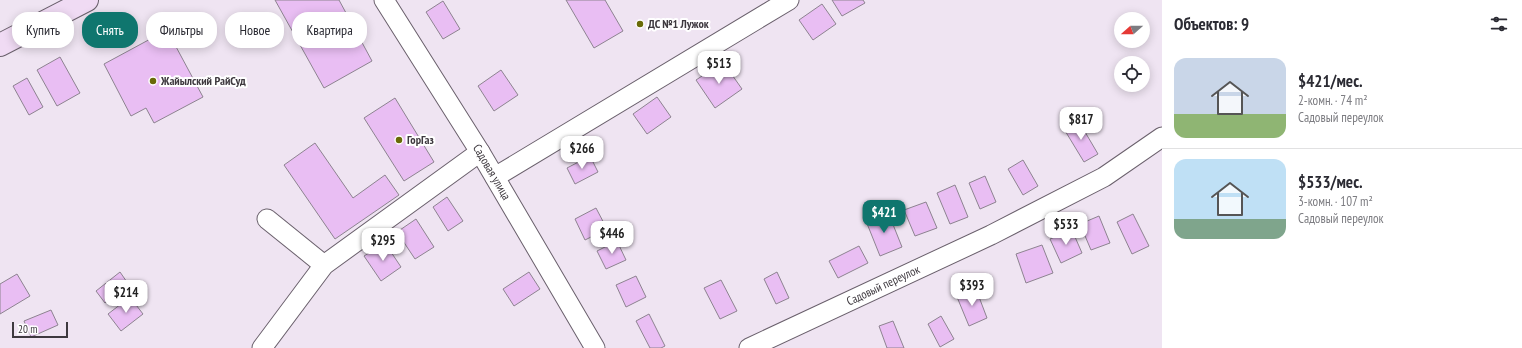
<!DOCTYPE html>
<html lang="ru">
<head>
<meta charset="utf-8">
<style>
	body { margin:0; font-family:"PT Sans Narrow",sans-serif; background:#f7f7f7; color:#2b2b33; height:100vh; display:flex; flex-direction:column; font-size:15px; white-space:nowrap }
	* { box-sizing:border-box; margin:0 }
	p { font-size:13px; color:#7c7c81 }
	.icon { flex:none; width:22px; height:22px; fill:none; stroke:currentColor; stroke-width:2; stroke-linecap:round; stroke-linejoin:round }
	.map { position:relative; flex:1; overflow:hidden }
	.drawer { display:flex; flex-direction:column; background:#fff; width:360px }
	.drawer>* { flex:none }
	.guide { position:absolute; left:12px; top:12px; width:380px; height:36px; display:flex; gap:8px }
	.needle { width:26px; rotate:249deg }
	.fabs { position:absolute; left:1114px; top:12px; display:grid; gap:8px }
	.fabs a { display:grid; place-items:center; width:36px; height:36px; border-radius:50%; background:#fff; box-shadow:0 2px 10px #0003; font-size:20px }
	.scale { position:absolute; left:12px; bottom:10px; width:56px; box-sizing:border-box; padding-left:4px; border:2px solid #3e393f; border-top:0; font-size:11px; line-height:14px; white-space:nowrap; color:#3e393f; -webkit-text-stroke:3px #fff; paint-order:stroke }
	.price { position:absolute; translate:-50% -34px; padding:0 9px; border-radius:8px; background:#fff; color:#222; font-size:13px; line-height:26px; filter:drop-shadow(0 1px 2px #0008) }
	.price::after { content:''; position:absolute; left:50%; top:24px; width:12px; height:9px; margin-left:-6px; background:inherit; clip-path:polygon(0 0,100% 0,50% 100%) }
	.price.on { background:#0f766e; color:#fff }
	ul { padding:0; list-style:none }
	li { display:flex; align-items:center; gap:12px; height:100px; padding:0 12px }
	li+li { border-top:1px solid #e1e1e2 }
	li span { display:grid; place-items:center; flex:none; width:112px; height:80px; border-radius:12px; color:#555 }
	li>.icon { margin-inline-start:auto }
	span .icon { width:48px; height:48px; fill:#fffc; stroke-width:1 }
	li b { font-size:17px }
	h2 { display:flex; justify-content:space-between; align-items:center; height:48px; padding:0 12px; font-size:17px }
	.tag { padding:0 14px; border-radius:16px; background:#fff; box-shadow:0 2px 10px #0003; font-size:14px; line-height:36px }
	.tag.on { background:#0f766e; color:#fff }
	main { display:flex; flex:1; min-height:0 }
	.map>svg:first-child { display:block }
</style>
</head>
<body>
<main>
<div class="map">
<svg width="1162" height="348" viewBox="0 0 1162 348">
	<rect width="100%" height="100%" fill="#efe4f2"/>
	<!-- building -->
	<path fill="#e9bef3" stroke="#8d8390" d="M275 0H339L372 61 324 88Z
		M566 0H605L623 31 594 48Z
		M832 0H863L865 3 842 16Z
		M443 1 460 29 443 39 426 12Z
		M822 4 836 24 813 40 799 20Z
		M167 30 203 97 154 123 146 108 131 116 104 64Z
		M60 57 80 93 57 106 37 70Z
		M723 62 742 89 715 108 696 80Z
		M501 70 518 95 494 111 478 86Z
		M27 78 43 107 29 115 13 86Z
		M657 97 671 117 647 134 633 114Z
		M395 98 434 162 404 181 364 118Z
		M1078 120 1098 154 1084 162 1064 129Z
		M315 143 353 198 385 175 399 195 335 239 284 165Z
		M590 156 598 172 575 184 567 168Z
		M1023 160 1038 186 1023 195 1008 169Z
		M985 176 996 202 980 209 969 183Z
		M955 185 968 217 950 224 937 193Z
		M447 197 463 221 448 231 433 207Z
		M926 202 937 228 915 236 904 210Z
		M596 208 607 229 585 240 575 219Z
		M888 212 902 247 880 256 866 221Z
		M1133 214 1149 246 1132 254 1117 222Z
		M1099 216 1110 243 1091 250 1080 224Z
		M416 219 434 247 415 259 397 232Z
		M1072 230 1082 253 1061 263 1050 239Z
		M617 241 626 260 606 269 597 251Z
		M385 243 401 267 381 281 364 256Z
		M1042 245 1053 273 1026 283 1016 254Z
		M859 246 868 263 838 278 829 261Z
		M120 272 129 285 105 303 96 291Z
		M529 272 540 289 514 306 503 289Z
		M777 272 789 298 776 304 764 279Z
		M17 274 30 296 0 314V284Z
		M636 276 646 297 626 307 616 285Z
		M721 280 737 311 720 319 704 288Z
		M976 289 987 318 969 326 957 297Z
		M130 297 143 314 121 331 108 314Z
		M51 310 58 325 31 337 24 321Z
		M649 314 665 346 661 348H650L636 321Z
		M941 316 954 339 940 347 928 324Z
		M893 321 904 348H887L879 326Z"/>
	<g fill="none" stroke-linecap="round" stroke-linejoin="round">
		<defs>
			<g id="street">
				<path id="s1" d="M384 0 480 152 595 348"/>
				<path d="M495 177 789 0"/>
				<path d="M267 219 324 265"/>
				<path d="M262 348 324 265 480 152"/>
				<path id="s2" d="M749 348 991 235 1104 177 1162 137"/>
			</g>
			<path id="secondary" d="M0 45 87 0"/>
		</defs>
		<!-- street casing -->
		<use href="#street" stroke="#6a606c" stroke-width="21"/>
		<!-- secondary casing -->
		<use href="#secondary" stroke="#6a606c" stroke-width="24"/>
		<!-- street -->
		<use href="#street" stroke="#fff" stroke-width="19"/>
		<!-- secondary -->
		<use href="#secondary" stroke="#f0dbf4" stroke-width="22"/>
	</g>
	<!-- markers -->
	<g fill="#696a07" stroke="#fff" stroke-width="1.5">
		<circle cx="640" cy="24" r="4"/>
		<circle cx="153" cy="81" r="4"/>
		<circle cx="399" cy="140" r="4"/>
	</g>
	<g text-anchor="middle" stroke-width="4" stroke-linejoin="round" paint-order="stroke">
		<!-- poi labels -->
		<g font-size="12" font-weight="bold" fill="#3e393f" stroke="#fff" text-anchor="start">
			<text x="648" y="28">ДС №1 Лужок</text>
			<text x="161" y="85">Жайылский РайСуд</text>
			<text x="407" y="144">ГорГаз</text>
		</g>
		<!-- street labels -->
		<g font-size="12" fill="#3e393f" stroke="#fff">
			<text dy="4" stroke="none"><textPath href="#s1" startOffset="203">Садовая улица</textPath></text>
			<text dy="4" stroke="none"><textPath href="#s2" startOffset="148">Садовый переулок</textPath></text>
		</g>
	</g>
</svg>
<div class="fabs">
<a><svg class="needle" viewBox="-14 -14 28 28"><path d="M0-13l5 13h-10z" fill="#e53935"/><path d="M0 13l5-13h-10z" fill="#7c7c81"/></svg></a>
<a><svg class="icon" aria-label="locate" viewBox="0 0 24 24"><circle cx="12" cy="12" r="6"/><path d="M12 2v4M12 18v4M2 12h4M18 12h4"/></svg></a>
</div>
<div class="scale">20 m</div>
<b class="price" style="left:719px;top:85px">$513</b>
<b class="price" style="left:1081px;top:141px">$817</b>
<b class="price" style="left:582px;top:170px">$266</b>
<b class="price on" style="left:884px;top:234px">$421</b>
<b class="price" style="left:1066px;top:246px">$533</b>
<b class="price" style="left:612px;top:255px">$446</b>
<b class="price" style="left:383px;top:262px">$295</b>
<b class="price" style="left:972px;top:307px">$393</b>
<b class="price" style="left:126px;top:314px">$214</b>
<div class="guide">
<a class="tag">Купить</a>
<a class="tag on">Снять</a>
<a class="tag">Фильтры</a>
<a class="tag">Новое</a>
<a class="tag">Квартира</a>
</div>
</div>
<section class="drawer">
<h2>Объектов: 9<svg class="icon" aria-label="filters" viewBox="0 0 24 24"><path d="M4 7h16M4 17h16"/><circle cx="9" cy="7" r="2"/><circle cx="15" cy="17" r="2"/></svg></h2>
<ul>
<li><span style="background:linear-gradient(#c9d6e8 70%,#8fb573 0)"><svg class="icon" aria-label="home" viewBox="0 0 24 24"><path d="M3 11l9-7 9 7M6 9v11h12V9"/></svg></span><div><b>$421/мес.</b><p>2-комн. · 74 m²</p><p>Садовый переулок</p></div></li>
<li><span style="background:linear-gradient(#bfe0f5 75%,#7fa58c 0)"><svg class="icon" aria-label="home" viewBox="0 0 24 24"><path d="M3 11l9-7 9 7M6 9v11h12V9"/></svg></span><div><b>$533/мес.</b><p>3-комн. · 107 m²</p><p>Садовый переулок</p></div></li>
</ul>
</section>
</main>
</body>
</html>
